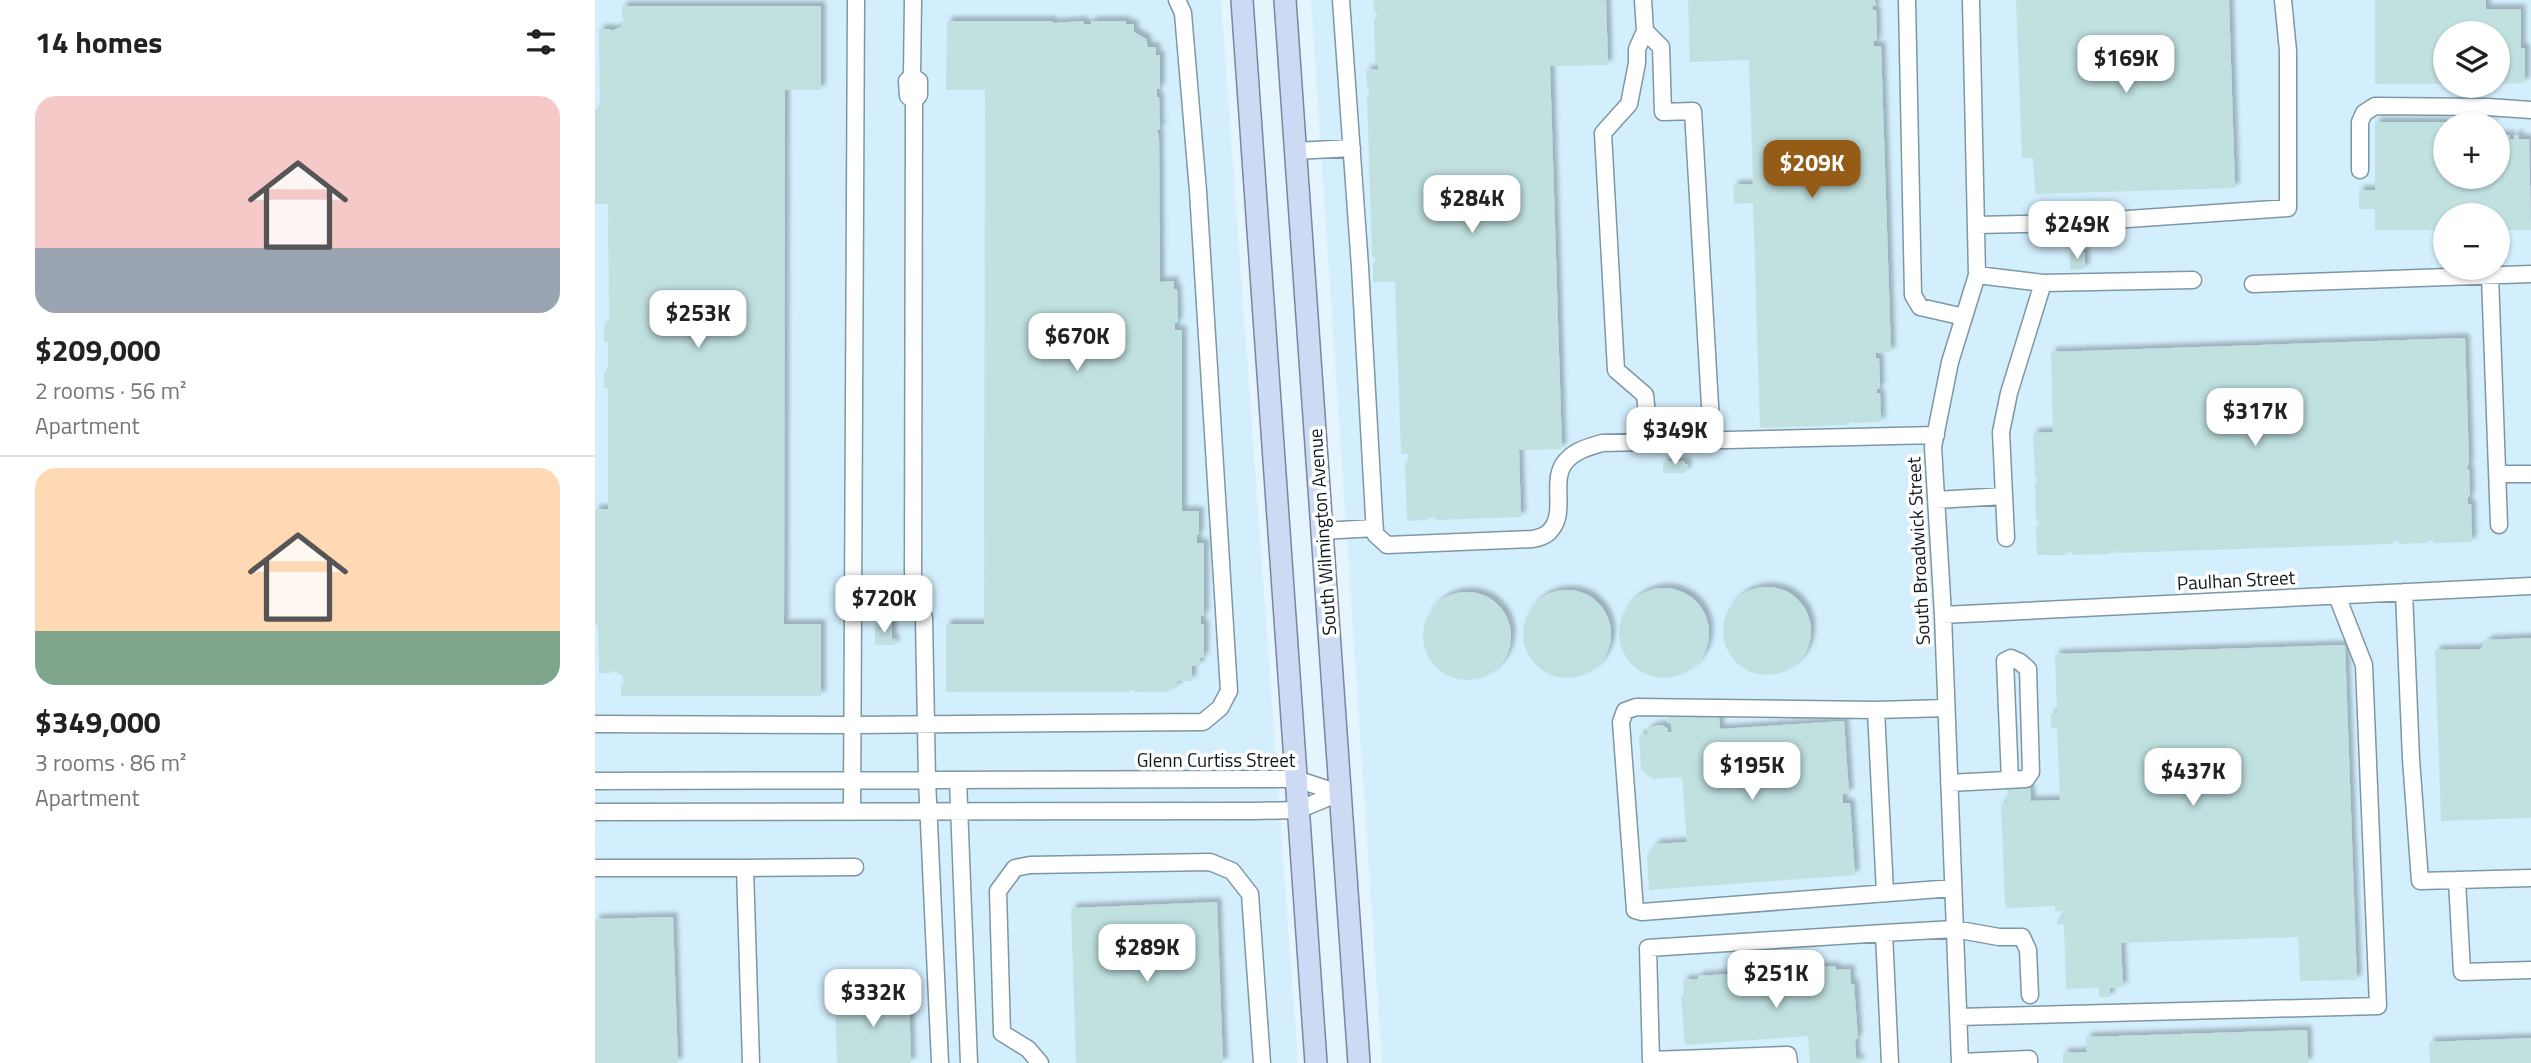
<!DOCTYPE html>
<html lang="en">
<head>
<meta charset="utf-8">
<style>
	body { margin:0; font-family:"Titillium Web",sans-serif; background:#f2f2f2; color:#222; height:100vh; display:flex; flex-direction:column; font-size:26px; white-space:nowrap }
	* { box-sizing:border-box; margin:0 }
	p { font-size:23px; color:#767676 }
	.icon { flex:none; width:38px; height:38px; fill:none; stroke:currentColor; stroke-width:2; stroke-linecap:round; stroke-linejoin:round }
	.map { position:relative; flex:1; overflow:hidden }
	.side { display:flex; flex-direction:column; background:#fff; width:595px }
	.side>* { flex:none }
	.fabs { position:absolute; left:1838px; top:21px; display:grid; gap:14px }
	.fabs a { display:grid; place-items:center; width:77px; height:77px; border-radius:50%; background:#fff; box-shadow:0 2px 5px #0004; font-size:35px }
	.price { position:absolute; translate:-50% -60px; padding:0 16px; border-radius:14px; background:#fff; color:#222; font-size:23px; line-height:46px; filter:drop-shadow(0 2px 4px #0008) }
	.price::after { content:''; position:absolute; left:50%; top:42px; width:21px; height:16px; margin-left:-10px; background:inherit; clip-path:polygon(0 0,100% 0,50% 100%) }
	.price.active { background:#945c16; color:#fff }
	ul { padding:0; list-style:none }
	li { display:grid; align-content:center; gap:14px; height:371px; padding:0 35px }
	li+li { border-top:2px solid #e0e0e0 }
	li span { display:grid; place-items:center; height:217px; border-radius:21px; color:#555 }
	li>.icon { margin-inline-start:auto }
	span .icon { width:126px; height:126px; fill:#fffc; stroke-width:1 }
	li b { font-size:30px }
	h2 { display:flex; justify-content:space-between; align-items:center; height:84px; padding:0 35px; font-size:30px }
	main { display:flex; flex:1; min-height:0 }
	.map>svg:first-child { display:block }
</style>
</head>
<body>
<main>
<section class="side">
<h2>14 homes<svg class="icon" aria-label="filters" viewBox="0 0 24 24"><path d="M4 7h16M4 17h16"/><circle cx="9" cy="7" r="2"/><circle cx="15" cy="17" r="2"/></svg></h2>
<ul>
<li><span style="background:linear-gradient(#f6c9c9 70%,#9aa5b1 0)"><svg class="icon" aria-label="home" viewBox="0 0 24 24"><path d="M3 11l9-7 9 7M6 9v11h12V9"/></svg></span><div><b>$209,000</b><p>2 rooms · 56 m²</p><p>Apartment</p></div></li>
<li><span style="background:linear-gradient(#ffd9b3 75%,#7fa58c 0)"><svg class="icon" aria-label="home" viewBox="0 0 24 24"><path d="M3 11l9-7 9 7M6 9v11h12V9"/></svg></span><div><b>$349,000</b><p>3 rooms · 86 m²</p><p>Apartment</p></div></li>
</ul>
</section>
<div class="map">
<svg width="1936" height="1063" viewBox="0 0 1936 1063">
	<defs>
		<filter id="shadow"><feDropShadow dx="4.5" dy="-4.5" stdDeviation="2" flood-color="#0004"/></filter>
	</defs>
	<rect width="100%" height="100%" fill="#e5f4fd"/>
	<!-- built -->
	<path fill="#d3effd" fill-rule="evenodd" d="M0 0H626L703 1063H0Z
		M716 0H1936V1063H787ZM1850 33H1902V86H1850ZM1850 124H1902V177H1850ZM1850 215H1902V268H1850Z"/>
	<!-- building -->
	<path fill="#c1e1e1" filter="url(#shadow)" d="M778 0H1011L1013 65 955 66 967 449 924 450 926 517 840 520V517L832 518V520L812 521 810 462H814L813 454H806L800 282H778V263H780V257H777L772 95H774V88H772L771 70 783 69V63H780L779 19H782L781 11H779Z
		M1093 0H1280L1281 6H1278V10H1281L1282 41H1279V46H1286L1296 352 1281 353V358H1284L1285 388 1282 389V394L1285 393 1286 422 1258 423V420H1252L1253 425 1165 428 1158 203 1139 204 1138 185 1158 184 1154 60 1095 62Z
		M1421 0H1634L1640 188 1440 194 1438 158H1427Z
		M1780 0H1891V9H1926V48H1930V83L1902 84V33H1850V84H1780Z
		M27 6H226V90H190L189 624H226V696H26V684H30L27 675 16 670V673H4L3 625H0V509H13V388H9V372H13V342H9V325H14L13 204H0V109H5L4 29H16V31L26 27 30 18H27Z
		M352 21H458V23L489 21V24H496V21H531V24H539V32L551 39 553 47H561V55H565V89H562V97H564L565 130H562L564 137 565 282 579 281V289H582L583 323H580V330H587V511H604V535H602V543H609V616H606V624H609V658H605V666H597V681H582V688H574V692H539V690H534V692H351V624H389L390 90H351Z
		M1780 122H1899V124H1850V177H1902V135H1907V138L1908 135H1915V139H1919V135H1924V139H1934L1936 230H1902V215H1850V230H1780V209H1764V190H1780Z
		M1490 252V269L1475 270V253Z
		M1870 338 1874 462 1872 469H1874L1875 497H1873V504H1876L1877 542 1839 543 1838 540H1832V543L1804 544V540L1797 541V544L1521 553V550H1515V554L1477 555V551L1471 552V555H1442L1441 526H1444V520L1441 521 1440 483H1442V477H1440L1438 433 1458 432 1456 352Z
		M1090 461V464H1093L1090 473H1068V462Z
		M1128 631a44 44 0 1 1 88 0a44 44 0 1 1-88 0Z
		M1024 633a45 45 0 1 1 90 0a45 45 0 1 1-90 0Z
		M928 634a44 44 0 1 1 88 0a44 44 0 1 1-88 0Z
		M828 636a44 44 0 1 1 88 0a44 44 0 1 1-88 0Z
		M280 624H297V639H300V645H280Z
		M1936 638V818L1846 821 1840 650 1885 649 1893 640Z
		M1750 645 1762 980 1705 981 1703 937 1526 943 1528 987 1515 988V997H1504V988L1471 989 1469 924 1462 925V919H1468V911L1460 912V906L1413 908 1410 905 1406 805 1407 803 1412 802V788H1435L1436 801 1465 800 1462 728H1456L1455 714 1462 713 1460 654Z
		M1102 715V718L1124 716 1125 729 1249 721 1254 793 1248 794V803H1255L1260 875 1054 890 1052 856 1061 844 1092 842 1087 777 1058 779 1046 770 1044 735 1052 734V730L1060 726 1067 725 1073 729V732H1077L1076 722 1072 723 1074 717Z
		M622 902 628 1063H481L476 908Z
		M78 917 83 1063H0V919Z
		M1240 966 1241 970 1255 969 1256 984H1259L1263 1039H1260L1261 1059H1265V1063H1215L1213 1036 1090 1045 1086 996 1089 995 1088 980 1103 979V976L1161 972 1162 975 1182 974V970Z
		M310 993 314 996 316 1063H242L240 998 243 995Z
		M1712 1030 1713 1063H1468V1053L1492 1052 1491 1037Z
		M1936 1038V1063H1835L1834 1042Z"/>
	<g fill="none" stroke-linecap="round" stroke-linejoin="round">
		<defs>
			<path id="minor" d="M746 0 765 267 780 534 792 545 938 539C943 538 950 536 954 532 974 513 953 479 972 460 981 450 994 447 1007 443L1341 435
				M1048 0 1050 31 1042 49V63L1034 104 1008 133 1021 370 1050 395 1055 442
				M1312 0 1318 295 1325 307 1369 317
				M1050 31 1066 47 1068 112 1098 111 1117 440
				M317 76 324 81V95L319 101 313 96 312 81 317 76 318 0
				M319 101 318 585 329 618 332 780 345 1063
				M700 151 757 148
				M1765 170V122L1769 113 1780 106 1893 107 1936 110
				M1381 225 1475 223 1693 208V51L1688 0
				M1382 275 1448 283 1414 393 1406 432 1411 538
				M1895 276 1904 525
				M1448 283 1598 280
				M1658 284 1936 274
				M1902 474H1936
				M1341 500 1409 496
				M727 531 780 528
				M1809 592 1816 759 1825 881 1936 878
				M1348 615 1936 586
				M1281 710 1351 708
				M0 724 258 725 608 722 625 708 634 691 603 191 588 13 582 0
				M363 780 374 1063
				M0 781 701 779 744 793
				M1354 783 1431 779 1436 772 1433 669 1425 662 1416 658 1410 661 1415 780
				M257 811 261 0
				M0 812 660 811 703 810 744 793
				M0 868H150L156 1063
				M150 868 260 867
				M1862 880 1867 972 1936 970
				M1290 893 1281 710 1041 707 1030 711 1026 722 1040 910 1047 912 1358 888
				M1289 933 1359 929 1404 937H1427L1433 950 1435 995
				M1363 1017 1783 1006 1769 665 1742 596
				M1365 1062 1434 1059V1063
				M445 1063 433 1049 407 1033 403 891 420 868 435 865 615 862 637 871 655 894 667 1063
				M1194 1063 1193 1055 1056 1060 1053 948 1289 933 1295 1063
				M1365 1063 1348 615 1338 447 1355 362 1382 275 1376 0"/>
			<path id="major" d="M647 0 721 1063
				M690 0 764 1063"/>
		</defs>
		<!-- minor casing -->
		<use href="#minor" stroke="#7e97a4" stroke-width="19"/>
		<!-- major casing -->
		<use href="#major" stroke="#7587a3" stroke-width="24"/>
		<!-- minor -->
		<use href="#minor" stroke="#fff" stroke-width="16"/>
		<!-- major -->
		<use href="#major" stroke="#cddaf3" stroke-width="21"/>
	</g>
	<g text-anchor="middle" stroke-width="7" stroke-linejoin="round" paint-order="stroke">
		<!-- street labels -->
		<g font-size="19" fill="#0f191e" stroke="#fff">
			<text transform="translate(727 532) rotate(-94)" y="7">South Wilmington Avenue</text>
			<text transform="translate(1323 551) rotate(-93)" y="7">South Broadwick Street</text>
			<text transform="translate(1641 580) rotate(-3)" y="7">Paulhan Street</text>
			<text x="621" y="767">Glenn Curtiss Street</text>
		</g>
	</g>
</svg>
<div class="fabs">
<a><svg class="icon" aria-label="layers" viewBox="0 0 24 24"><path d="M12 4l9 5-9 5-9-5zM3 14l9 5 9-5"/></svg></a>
<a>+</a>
<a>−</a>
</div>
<b class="price" style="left:1531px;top:95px">$169K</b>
<b class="price active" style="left:1217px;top:200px">$209K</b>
<b class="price" style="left:877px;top:235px">$284K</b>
<b class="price" style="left:1482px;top:261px">$249K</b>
<b class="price" style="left:103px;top:350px">$253K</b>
<b class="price" style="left:482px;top:373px">$670K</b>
<b class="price" style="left:1660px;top:448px">$317K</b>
<b class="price" style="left:1080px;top:467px">$349K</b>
<b class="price" style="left:289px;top:635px">$720K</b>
<b class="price" style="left:1157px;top:802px">$195K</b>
<b class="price" style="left:1598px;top:808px">$437K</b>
<b class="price" style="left:552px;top:984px">$289K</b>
<b class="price" style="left:1181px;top:1010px">$251K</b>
<b class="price" style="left:278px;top:1029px">$332K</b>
</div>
</main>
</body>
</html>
